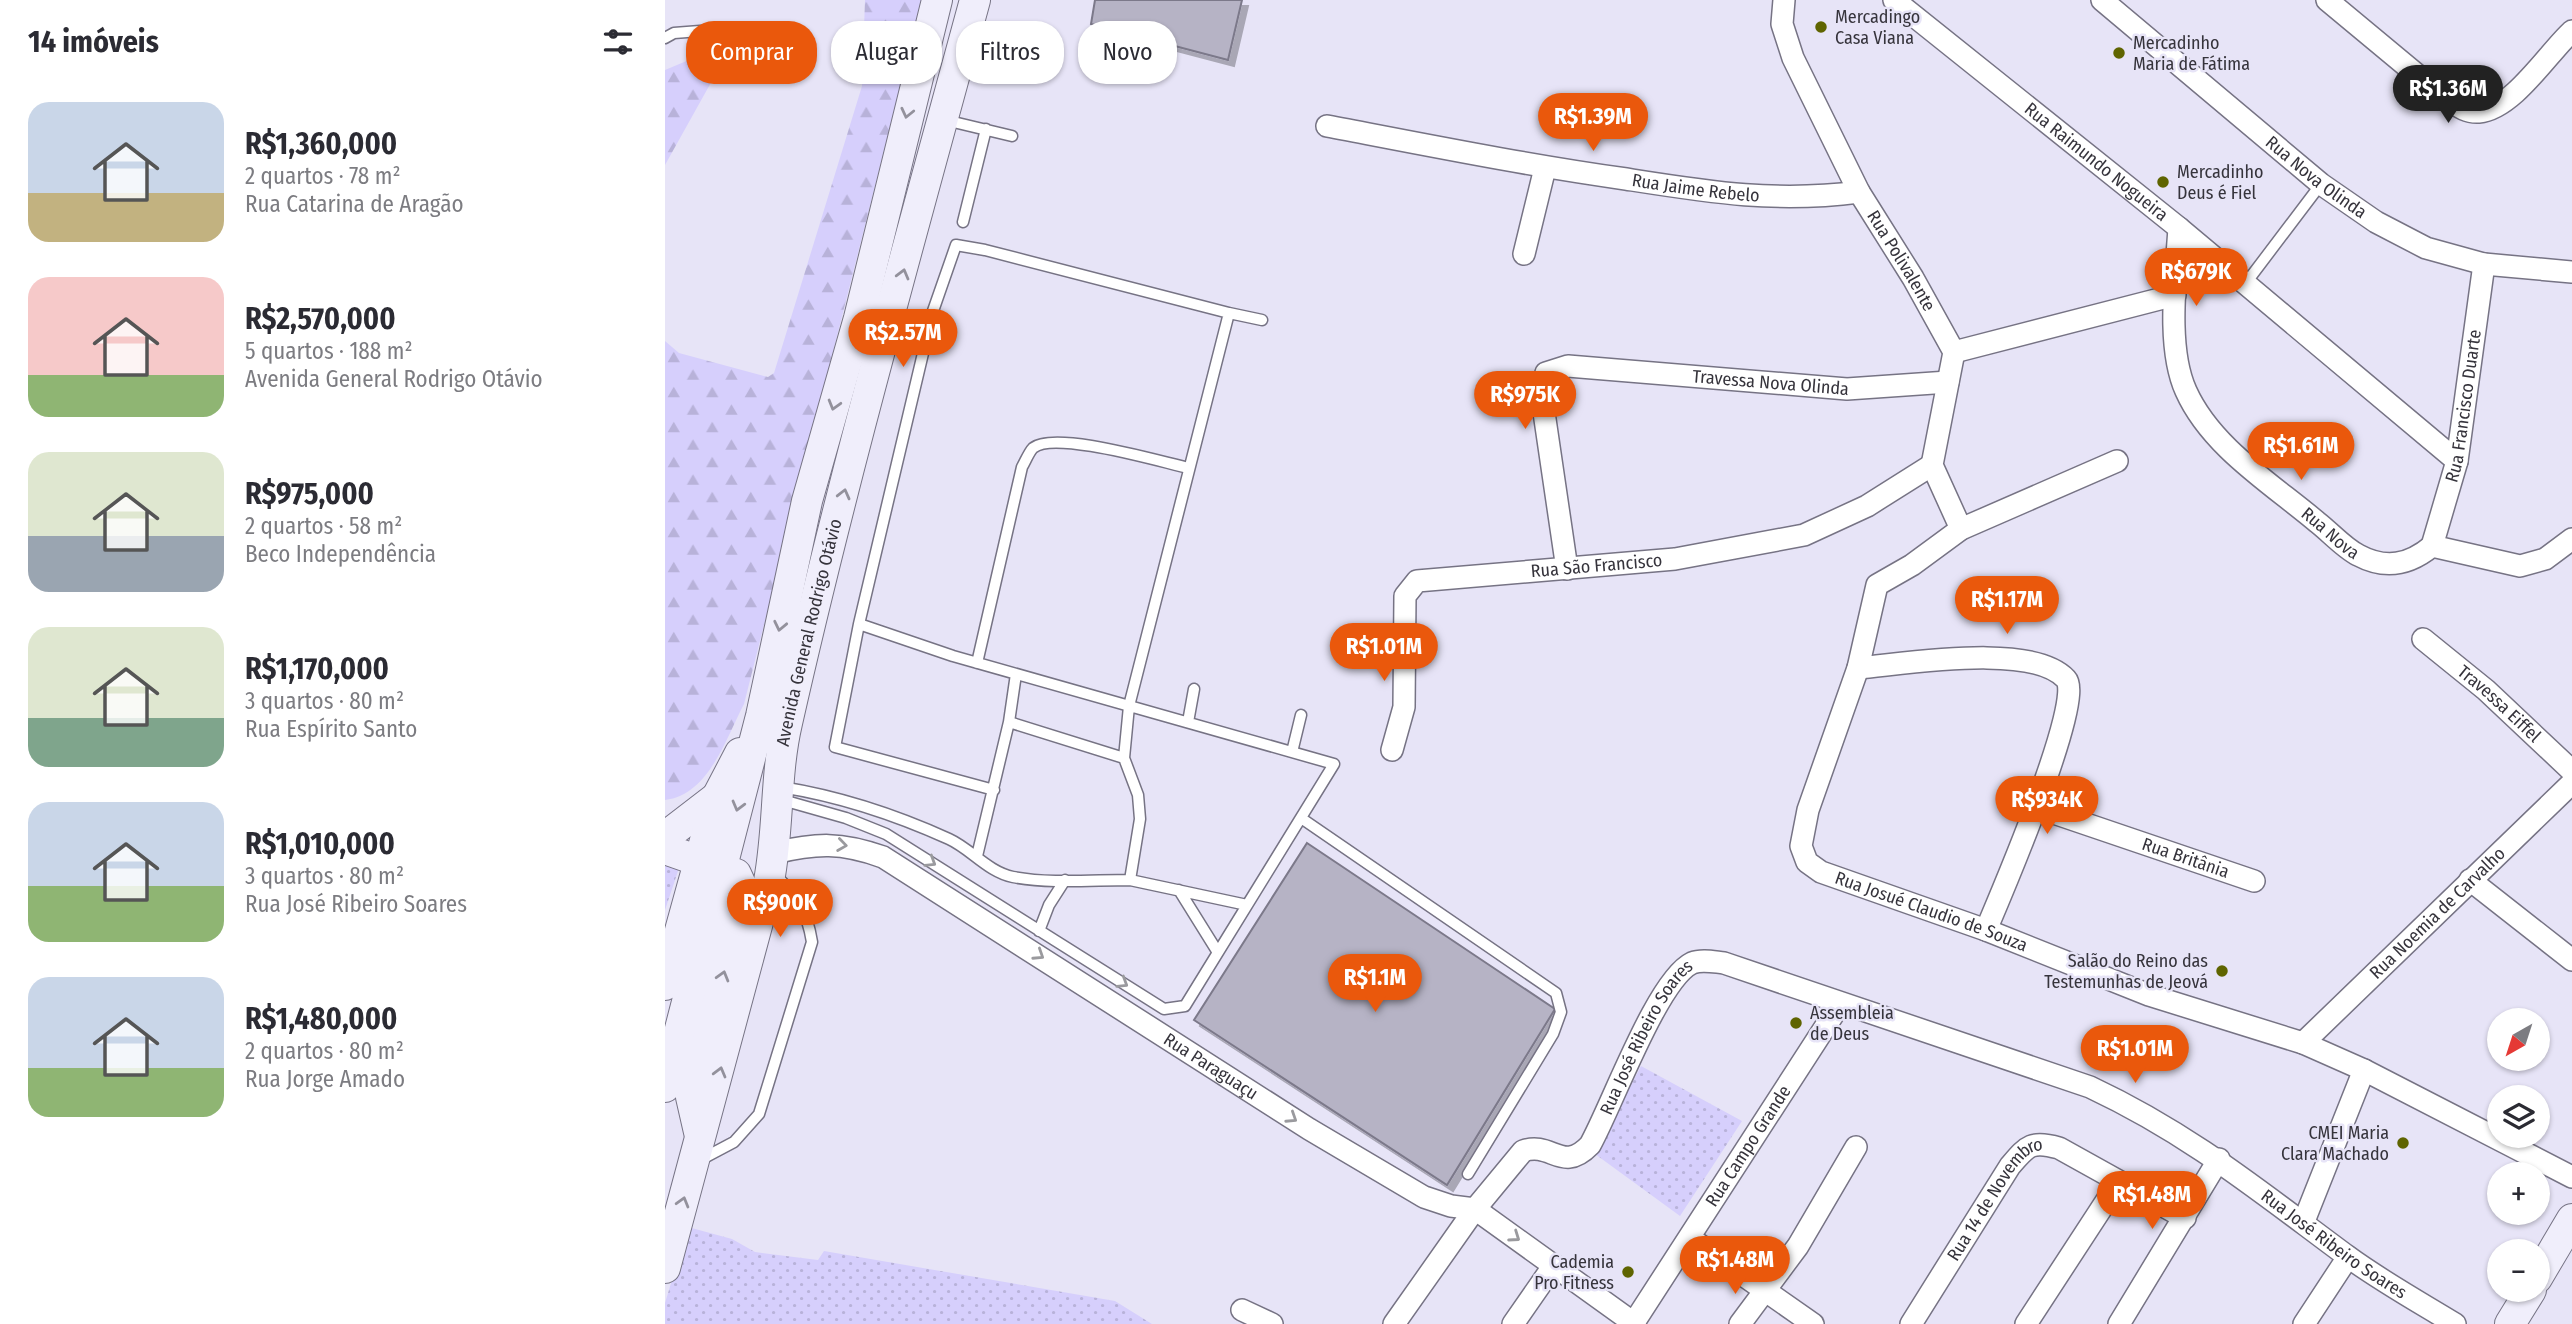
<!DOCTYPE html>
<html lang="pt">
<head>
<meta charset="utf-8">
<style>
	body { margin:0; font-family:"Fira Sans Condensed",sans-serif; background:#f7f7f7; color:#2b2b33; height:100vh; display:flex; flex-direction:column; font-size:26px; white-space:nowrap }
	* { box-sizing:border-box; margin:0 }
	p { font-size:23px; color:#7c7c81 }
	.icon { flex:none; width:38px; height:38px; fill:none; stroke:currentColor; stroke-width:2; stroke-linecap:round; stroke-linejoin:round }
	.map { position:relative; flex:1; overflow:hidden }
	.panel { display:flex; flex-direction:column; background:#fff; width:665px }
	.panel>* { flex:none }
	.guide { position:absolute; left:21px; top:21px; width:665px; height:63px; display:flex; gap:14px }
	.needle { width:46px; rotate:219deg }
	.fabs { position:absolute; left:1822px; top:1008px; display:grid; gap:14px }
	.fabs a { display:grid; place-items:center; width:63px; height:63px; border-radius:50%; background:#fff; box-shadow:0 2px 5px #0004; font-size:35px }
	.price { position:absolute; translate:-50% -60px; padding:0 16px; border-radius:24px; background:#ea580c; color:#fff; font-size:23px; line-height:46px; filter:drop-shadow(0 2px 4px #0008) }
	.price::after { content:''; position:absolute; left:50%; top:42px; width:21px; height:16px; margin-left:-10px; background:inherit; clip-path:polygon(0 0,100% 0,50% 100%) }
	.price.active { background:#222; color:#fff }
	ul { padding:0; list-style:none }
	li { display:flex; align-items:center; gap:21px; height:175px; padding:0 28px }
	li span { display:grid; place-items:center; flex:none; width:196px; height:140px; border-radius:21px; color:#555 }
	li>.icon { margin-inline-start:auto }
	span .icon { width:84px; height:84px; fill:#fffc; stroke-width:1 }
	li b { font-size:30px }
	h2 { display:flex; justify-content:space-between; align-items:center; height:84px; padding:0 28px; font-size:30px }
	.chip { padding:0 24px; border-radius:28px; background:#fff; box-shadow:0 2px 5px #0004; font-size:24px; line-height:63px }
	.chip.active { background:#ea580c; color:#fff }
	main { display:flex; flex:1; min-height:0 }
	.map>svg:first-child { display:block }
</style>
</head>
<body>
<main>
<section class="panel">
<h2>14 imóveis<svg class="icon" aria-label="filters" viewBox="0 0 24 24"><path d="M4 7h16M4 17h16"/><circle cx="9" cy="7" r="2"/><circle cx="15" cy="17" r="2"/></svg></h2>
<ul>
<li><span style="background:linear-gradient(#c9d6e8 65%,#c2b280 0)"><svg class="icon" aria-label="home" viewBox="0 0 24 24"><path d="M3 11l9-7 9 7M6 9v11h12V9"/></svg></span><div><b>R$1,360,000</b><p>2 quartos · 78 m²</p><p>Rua Catarina de Aragão</p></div></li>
<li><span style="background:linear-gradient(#f6c9c9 70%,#8fb573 0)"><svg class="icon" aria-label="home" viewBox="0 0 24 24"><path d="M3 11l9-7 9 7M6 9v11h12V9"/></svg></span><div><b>R$2,570,000</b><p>5 quartos · 188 m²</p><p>Avenida General Rodrigo Otávio</p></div></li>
<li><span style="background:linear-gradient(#dfe7d0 60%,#9aa5b1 0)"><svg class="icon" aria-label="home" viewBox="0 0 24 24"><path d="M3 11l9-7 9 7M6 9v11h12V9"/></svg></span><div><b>R$975,000</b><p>2 quartos · 58 m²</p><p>Beco Independência</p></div></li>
<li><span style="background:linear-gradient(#dfe7d0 65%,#7fa58c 0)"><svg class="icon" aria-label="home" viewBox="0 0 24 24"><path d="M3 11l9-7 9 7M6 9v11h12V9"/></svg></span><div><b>R$1,170,000</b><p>3 quartos · 80 m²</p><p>Rua Espírito Santo</p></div></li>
<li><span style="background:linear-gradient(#c9d6e8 60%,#8fb573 0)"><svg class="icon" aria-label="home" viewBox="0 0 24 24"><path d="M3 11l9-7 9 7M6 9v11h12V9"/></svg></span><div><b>R$1,010,000</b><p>3 quartos · 80 m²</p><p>Rua José Ribeiro Soares</p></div></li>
<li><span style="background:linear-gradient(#c9d6e8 65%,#8fb573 0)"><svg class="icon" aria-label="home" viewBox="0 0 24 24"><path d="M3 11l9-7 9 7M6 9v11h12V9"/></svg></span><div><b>R$1,480,000</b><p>2 quartos · 80 m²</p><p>Rua Jorge Amado</p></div></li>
</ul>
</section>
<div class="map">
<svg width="1907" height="1324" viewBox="0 0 1907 1324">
	<defs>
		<pattern id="forest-firs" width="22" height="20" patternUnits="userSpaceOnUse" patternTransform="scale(1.75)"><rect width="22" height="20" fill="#d6cffc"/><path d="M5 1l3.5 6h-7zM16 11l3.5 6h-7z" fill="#b8b2d9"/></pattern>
		<pattern id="park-dots" width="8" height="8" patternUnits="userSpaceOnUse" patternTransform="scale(1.75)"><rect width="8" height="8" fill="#d6cffc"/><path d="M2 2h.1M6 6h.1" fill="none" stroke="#b8b2d9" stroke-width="1.8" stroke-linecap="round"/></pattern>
		<filter id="shadow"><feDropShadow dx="6" dy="6" stdDeviation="0" flood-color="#0004"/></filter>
	</defs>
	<rect width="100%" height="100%" fill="#e7e4f7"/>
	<!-- forest -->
	<path fill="url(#forest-firs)" d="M200 0H257L79 704C61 738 44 795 0 800V341L14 353 103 377 109 373 197 86Z
		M31 57 53 70 0 165V70Z"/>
	<!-- park -->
	<path fill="url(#park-dots)" d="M0 864 14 868 0 910Z
		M976 1066 1077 1121 1015 1216 930 1154Z
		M23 1227 67 1239 90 1252 153 1260 159 1251 450 1301 487 1324H0V1303Z"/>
	<!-- building -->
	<path fill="#b6b3c5" stroke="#7c798a" stroke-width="2" filter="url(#shadow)" d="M430 0H577L563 60 426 24Z
		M642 843 890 1009 782 1185 529 1020Z"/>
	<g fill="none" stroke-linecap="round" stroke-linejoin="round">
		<defs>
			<path id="lane" d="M0 38 9 33 61 29
				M280 120 347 136
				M298 222 321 129
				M1581 283 1656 184
				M564 313 597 320
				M194 624 268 311 291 245 320 250 564 313 464 706 459 758 344 722 312 856
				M312 663 357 467C360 462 364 452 368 448 389 430 496 462 524 468
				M344 722 351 674
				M523 722 529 689
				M627 752 636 715
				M116 787C173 796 231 815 284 839 306 849 323 872 348 877 385 884 427 880 465 880L475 819 473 795 459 758
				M114 799 181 818 221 834 499 1009 520 1006 669 764 288 656 194 624 170 747 329 790
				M636 818 891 993 896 1012 888 1034 803 1174
				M465 880 582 905
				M514 890 552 951
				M374 931 384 905 400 880
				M35 1160 69 1142 94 1114 147 942C142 911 132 895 109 874"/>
			<g id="street">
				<path id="s1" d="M1119 0 1117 24 1128 58 1194 192 1248 278 1289 352 1267 465 1296 529"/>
				<path id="s2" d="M1229 0 1514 228 1792 461"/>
				<path id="s3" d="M1437 0 1656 184 1711 222 1761 248 1819 264 1907 272"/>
				<path d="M1662 0 1780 98C1791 105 1801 113 1814 112 1848 109 1883 53 1907 31"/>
				<path id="s4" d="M662 126C762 145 861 165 961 179 1044 192 1110 203 1194 192"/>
				<path id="s5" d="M1514 228C1511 276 1501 347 1521 391 1546 447 1607 484 1652 522 1665 532 1679 548 1693 555 1721 570 1744 565 1767 546"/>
				<path d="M859 254 880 168"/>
				<path d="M1289 352 1510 295"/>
				<path id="s6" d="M1452 461 1296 529 1247 565 1212 585 1193 668 1143 810 1136 846 1142 862 1156 872 1321 930 1484 995 1638 1043 1699 1070 1907 1177"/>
				<path id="s7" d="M1767 546 1792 461 1819 264"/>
				<path d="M1767 546 1855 566 1880 559 1907 539"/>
				<path id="s8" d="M902 569 876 392 881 373 903 366 1182 389 1283 382"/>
				<path id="s9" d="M1758 639 1821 690 1907 771"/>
				<path d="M1193 668C1241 664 1367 642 1401 679 1420 699 1335 897 1321 930"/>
				<path id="s10" d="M727 750 739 707 740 596 752 581 1010 559 1139 535 1202 506 1267 465"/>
				<path id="s11" d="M1371 807 1589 881"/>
				<path id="s12" d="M109 853C152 843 176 842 218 857L644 1129 759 1197 786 1206 810 1209 970 1324"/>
				<path d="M1805 880 1907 960"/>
				<path id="s13" d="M1638 1043 1907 783"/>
				<path d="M1639 1221 1699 1070"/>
				<path d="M1025 1238 1148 1324"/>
				<path d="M577 1310 607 1324"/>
				<path id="s14" d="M729 1324 810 1209 858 1151C887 1141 897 1174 925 1145 946 1108 992 980 1027 963 1037 959 1049 962 1059 963L1425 1087C1525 1134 1594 1191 1682 1256 1716 1281 1754 1302 1790 1324"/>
				<path d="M848 1324 889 1265"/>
				<path id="s15" d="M968 1324 1175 1004"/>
				<path d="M1075 1324 1133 1246 1191 1147"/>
				<path id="s16" d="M1246 1324 1345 1166C1362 1146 1366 1140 1394 1148L1520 1218"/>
				<path d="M1361 1324 1453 1183"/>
				<path d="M1454 1324 1554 1159"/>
				<path d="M1639 1324 1683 1257"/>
			</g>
			<g id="secondary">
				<path d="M0 837 52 797"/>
				<path d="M0 849 71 874 78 889 76 910 29 1079 26 1097 34 1132"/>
				<path d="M0 985 52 797 75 753"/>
				<path d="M0 1087 96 716 142 501 194 318 272 0"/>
				<path id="s17" d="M0 1268 104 881C114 829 110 774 122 723 177 480 245 240 310 0"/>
				<path d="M1872 1278 1907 1219"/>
				<path d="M1845 1324 1866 1290"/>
			</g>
		</defs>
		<!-- lane casing -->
		<use href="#lane" stroke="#767384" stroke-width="13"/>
		<!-- street casing -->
		<use href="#street" stroke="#767384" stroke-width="24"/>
		<!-- secondary casing -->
		<use href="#secondary" stroke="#767384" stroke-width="32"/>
		<!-- lane -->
		<use href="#lane" stroke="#fff" stroke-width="10"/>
		<!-- street -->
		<use href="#street" stroke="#fff" stroke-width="21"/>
		<!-- secondary -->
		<use href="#secondary" stroke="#f0eefb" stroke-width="30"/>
	</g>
	<!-- one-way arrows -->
	<defs><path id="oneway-chevron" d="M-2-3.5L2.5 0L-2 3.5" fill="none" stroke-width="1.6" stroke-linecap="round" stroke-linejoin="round" transform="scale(1.75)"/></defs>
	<g stroke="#93919c">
		<use href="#oneway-chevron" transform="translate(242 113) rotate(103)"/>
		<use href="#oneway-chevron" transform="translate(238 274) rotate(-75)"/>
		<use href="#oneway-chevron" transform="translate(169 405) rotate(106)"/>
		<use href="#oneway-chevron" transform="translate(179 494) rotate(-76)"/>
		<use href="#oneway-chevron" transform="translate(115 626) rotate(102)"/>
		<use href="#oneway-chevron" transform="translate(73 806) rotate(105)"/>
		<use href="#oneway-chevron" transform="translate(58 976) rotate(-74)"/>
		<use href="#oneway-chevron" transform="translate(55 1072) rotate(-75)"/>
		<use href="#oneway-chevron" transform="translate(18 1202) rotate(-74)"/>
	</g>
	<g stroke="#9a9a9e">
		<use href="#oneway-chevron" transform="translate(177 845) rotate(8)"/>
		<use href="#oneway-chevron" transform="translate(266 862) rotate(32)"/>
		<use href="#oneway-chevron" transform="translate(374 955) rotate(33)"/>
		<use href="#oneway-chevron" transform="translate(458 983) rotate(32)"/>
		<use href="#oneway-chevron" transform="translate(627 1118) rotate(33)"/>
		<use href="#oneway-chevron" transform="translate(850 1237) rotate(35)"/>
	</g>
	<!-- markers -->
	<g fill="#5f6400" stroke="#e7e4f7" stroke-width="2.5">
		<circle cx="1156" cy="27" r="7"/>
		<circle cx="1454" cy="53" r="7"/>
		<circle cx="1498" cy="182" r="7"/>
		<circle cx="1557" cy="971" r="7"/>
		<circle cx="1131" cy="1023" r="7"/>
		<circle cx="1738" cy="1143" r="7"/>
		<circle cx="963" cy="1272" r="7"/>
	</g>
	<g text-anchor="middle" stroke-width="5" stroke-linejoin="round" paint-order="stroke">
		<!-- poi labels -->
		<g font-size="18" fill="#36343c" stroke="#e7e4f7" text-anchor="start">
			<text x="1170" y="23">Mercadingo<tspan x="1170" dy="21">Casa Viana</tspan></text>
			<text x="1468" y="49">Mercadinho<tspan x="1468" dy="21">Maria de Fátima</tspan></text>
			<text x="1512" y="178">Mercadinho<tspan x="1512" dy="21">Deus é Fiel</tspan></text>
			<text x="1543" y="967" text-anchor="end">Salão do Reino das<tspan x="1543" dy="21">Testemunhas de Jeová</tspan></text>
			<text x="1145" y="1019">Assembleia<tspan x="1145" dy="21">de Deus</tspan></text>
			<text x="1724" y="1139" text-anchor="end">CMEI Maria<tspan x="1724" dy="21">Clara Machado</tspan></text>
			<text x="949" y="1268" text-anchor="end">Cademia<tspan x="949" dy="21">Pro Fitness</tspan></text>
		</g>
		<!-- street labels -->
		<g font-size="18" fill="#36343c" stroke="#e7e4f7">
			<text dy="6" stroke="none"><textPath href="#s2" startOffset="259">Rua Raimundo Nogueira</textPath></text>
			<text dy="6" stroke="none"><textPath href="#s3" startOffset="278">Rua Nova Olinda</textPath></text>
			<text dy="6" stroke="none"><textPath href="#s4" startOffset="374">Rua Jaime Rebelo</textPath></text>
			<text dy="6" stroke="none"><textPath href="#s1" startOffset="290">Rua Polivalente</textPath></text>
			<text dy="6" stroke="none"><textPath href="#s8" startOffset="425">Travessa Nova Olinda</textPath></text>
			<text dy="6" stroke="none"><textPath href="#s7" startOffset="144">Rua Francisco Duarte</textPath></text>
			<text dy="6" stroke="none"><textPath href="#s5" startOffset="369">Rua Nova</textPath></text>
			<text dy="6" stroke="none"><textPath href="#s10" startOffset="355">Rua São Francisco</textPath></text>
			<text dy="6" stroke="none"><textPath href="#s17" startOffset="653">Avenida General Rodrigo Otávio</textPath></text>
			<text dy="6" stroke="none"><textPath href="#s9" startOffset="100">Travessa Eiffel</textPath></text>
			<text dy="6" stroke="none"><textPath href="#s11" startOffset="158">Rua Britânia</textPath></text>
			<text dy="6" stroke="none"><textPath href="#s6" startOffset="695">Rua Josué Claudio de Souza</textPath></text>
			<text dy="6" stroke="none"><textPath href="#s13" startOffset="187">Rua Noemia de Carvalho</textPath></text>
			<text dy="6" stroke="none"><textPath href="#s14" startOffset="410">Rua José Ribeiro Soares</textPath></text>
			<text dy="6" stroke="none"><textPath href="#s12" startOffset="500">Rua Paraguaçu</textPath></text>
			<text dy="6" stroke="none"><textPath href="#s15" startOffset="212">Rua Campo Grande</textPath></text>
			<text dy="6" stroke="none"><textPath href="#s16" startOffset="152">Rua 14 de Novembro</textPath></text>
			<text dy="6" stroke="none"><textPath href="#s14" startOffset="1208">Rua José Ribeiro Soares</textPath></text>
		</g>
	</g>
</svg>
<div class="fabs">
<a><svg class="needle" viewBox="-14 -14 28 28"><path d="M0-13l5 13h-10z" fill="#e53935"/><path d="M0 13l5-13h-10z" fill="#7c7c81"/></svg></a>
<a><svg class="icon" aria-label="layers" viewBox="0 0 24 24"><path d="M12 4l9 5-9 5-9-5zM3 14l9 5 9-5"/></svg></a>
<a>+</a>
<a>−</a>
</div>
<b class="price active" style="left:1783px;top:125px">R$1.36M</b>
<b class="price" style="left:928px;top:153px">R$1.39M</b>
<b class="price" style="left:1531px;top:308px">R$679K</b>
<b class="price" style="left:238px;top:369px">R$2.57M</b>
<b class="price" style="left:860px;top:431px">R$975K</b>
<b class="price" style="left:1636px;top:482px">R$1.61M</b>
<b class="price" style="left:1342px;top:636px">R$1.17M</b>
<b class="price" style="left:719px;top:683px">R$1.01M</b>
<b class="price" style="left:1382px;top:836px">R$934K</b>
<b class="price" style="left:115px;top:939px">R$900K</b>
<b class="price" style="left:710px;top:1014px">R$1.1M</b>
<b class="price" style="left:1470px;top:1085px">R$1.01M</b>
<b class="price" style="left:1487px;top:1231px">R$1.48M</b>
<b class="price" style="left:1070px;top:1296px">R$1.48M</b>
<div class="guide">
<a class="chip active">Comprar</a>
<a class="chip">Alugar</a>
<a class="chip">Filtros</a>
<a class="chip">Novo</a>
</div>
</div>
</main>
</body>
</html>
